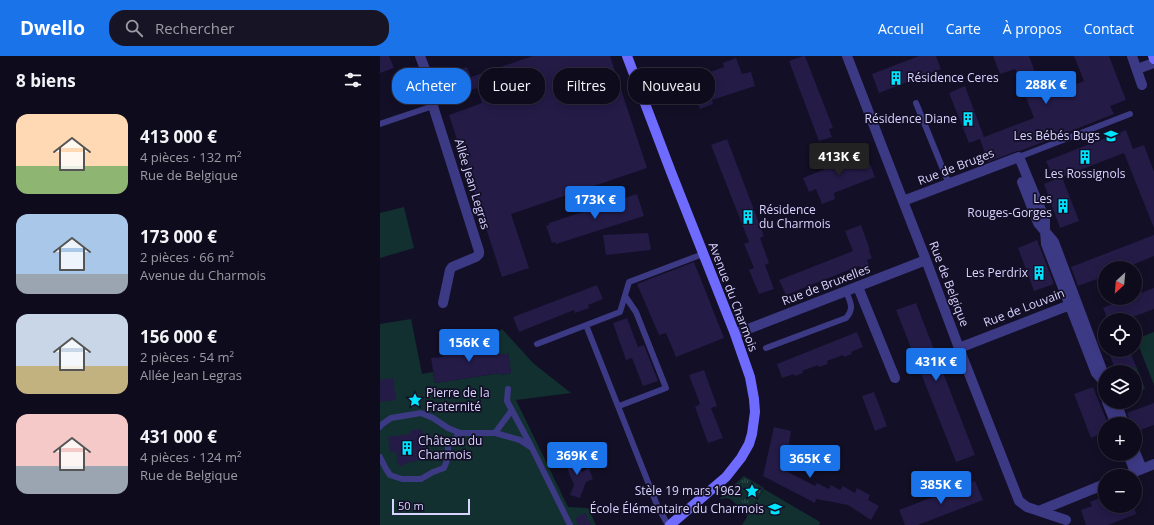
<!DOCTYPE html>
<html lang="fr">
<head>
<meta charset="utf-8">
<style>
	body { margin:0; font-family:"Open Sans",sans-serif; background:#171425; color:#f1f3f6; height:100vh; display:flex; flex-direction:column; font-size:15px; white-space:nowrap }
	* { box-sizing:border-box; margin:0 }
	p { font-size:13px; color:#9b9ba3 }
	.icon { flex:none; width:22px; height:22px; fill:none; stroke:currentColor; stroke-width:2; stroke-linecap:round; stroke-linejoin:round }
	.map { position:relative; flex:1; overflow:hidden }
	.panel { display:flex; flex-direction:column; background:#0e0b1c; width:380px }
	.panel>* { flex:none }
	.hud { position:absolute; left:12px; top:12px; width:380px; height:36px; display:flex; gap:8px }
	.needle { width:26px; rotate:206deg }
	.tools { position:absolute; left:718px; top:205px; display:grid; gap:8px }
	.tools a { display:grid; place-items:center; width:44px; height:44px; border-radius:50%; background:#0e0b1c; box-shadow:0 2px 10px #0003,0 0 0 1px #2e2b3b; font-size:20px }
	.scale { position:absolute; left:12px; bottom:10px; width:78px; box-sizing:border-box; padding-left:4px; border:2px solid #d9d4ff; border-top:0; font-size:11px; line-height:14px; white-space:nowrap; color:#d9d4ff; -webkit-text-stroke:3px #130f26; paint-order:stroke }
	.price { position:absolute; translate:-50% -34px; padding:0 9px; border-radius:4px; background:#1a73e8; color:#fff; font-size:13px; line-height:26px; filter:drop-shadow(0 1px 2px #0008) }
	.price::after { content:''; position:absolute; left:50%; top:24px; width:12px; height:9px; margin-left:-6px; background:inherit; clip-path:polygon(0 0,100% 0,50% 100%) }
	.price.on { background:#222; color:#fff }
	ul { padding:0; list-style:none }
	li { display:flex; align-items:center; gap:12px; height:100px; padding:0 16px }
	li span { display:grid; place-items:center; flex:none; width:112px; height:80px; border-radius:12px; color:#555 }
	li>.icon { margin-inline-start:auto }
	span .icon { width:48px; height:48px; fill:#fffc; stroke-width:1 }
	li b { font-size:17px }
	h2 { display:flex; justify-content:space-between; align-items:center; height:48px; padding:0 16px; font-size:17px }
	.chip { padding:0 14px; border-radius:16px; background:#0e0b1c; box-shadow:0 2px 10px #0003,0 0 0 1px #2e2b3b; font-size:14px; line-height:36px }
	.chip.on { background:#1a73e8; color:#fff }
	header { display:flex; align-items:center; gap:24px; box-sizing:border-box; height:56px; padding:0 20px; background:#1a73e8; color:#fff }
	header strong { font-size:19px }
	nav { display:flex; gap:22px; margin-inline-start:auto; font-size:14px }
	.search { width:280px; height:36px; background:#171425; display:flex; align-items:center; gap:10px; box-sizing:border-box; padding:0 14px; border-radius:16px; color:#9b9ba3; font-size:15px }
	main { display:flex; flex:1; min-height:0 }
	.map>svg:first-child { display:block }
</style>
</head>
<body>
<header>
<strong>Dwello</strong>
<div class="search"><svg class="icon" aria-label="search" viewBox="0 0 24 24"><circle cx="10" cy="10" r="6"/><path d="M15 15l6 6"/></svg>Rechercher</div>
<nav><a>Accueil</a><a>Carte</a><a>À propos</a><a>Contact</a></nav>
</header>
<main>
<section class="panel">
<h2>8 biens<svg class="icon" aria-label="filters" viewBox="0 0 24 24"><path d="M4 7h16M4 17h16"/><circle cx="9" cy="7" r="2"/><circle cx="15" cy="17" r="2"/></svg></h2>
<ul>
<li><span style="background:linear-gradient(#ffd9b3 65%,#8fb573 0)"><svg class="icon" aria-label="home" viewBox="0 0 24 24"><path d="M3 11l9-7 9 7M6 9v11h12V9"/></svg></span><div><b>413 000 €</b><p>4 pièces · 132 m²</p><p>Rue de Belgique</p></div></li>
<li><span style="background:linear-gradient(#a9c7e8 75%,#9aa5b1 0)"><svg class="icon" aria-label="home" viewBox="0 0 24 24"><path d="M3 11l9-7 9 7M6 9v11h12V9"/></svg></span><div><b>173 000 €</b><p>2 pièces · 66 m²</p><p>Avenue du Charmois</p></div></li>
<li><span style="background:linear-gradient(#c9d6e8 65%,#c2b280 0)"><svg class="icon" aria-label="home" viewBox="0 0 24 24"><path d="M3 11l9-7 9 7M6 9v11h12V9"/></svg></span><div><b>156 000 €</b><p>2 pièces · 54 m²</p><p>Allée Jean Legras</p></div></li>
<li><span style="background:linear-gradient(#f6c9c9 65%,#9aa5b1 0)"><svg class="icon" aria-label="home" viewBox="0 0 24 24"><path d="M3 11l9-7 9 7M6 9v11h12V9"/></svg></span><div><b>431 000 €</b><p>4 pièces · 124 m²</p><p>Rue de Belgique</p></div></li>
</ul>
</section>
<div class="map">
<svg width="774" height="469" viewBox="0 0 774 469">
	<defs>
		<pattern id="grass-tufts" width="24" height="20" patternUnits="userSpaceOnUse"><rect width="24" height="20" fill="#12302f"/><path d="M3 7l-1-3M5 7V3M7 7l1-3M15 17l-1-3M17 17v-4M19 17l1-3" fill="none" stroke="#344d4e"/></pattern>
		<pattern id="garden-dots" width="8" height="8" patternUnits="userSpaceOnUse"><rect width="8" height="8" fill="#12302f"/><path d="M2 2h.1M6 6h.1" fill="none" stroke="#344d4e" stroke-width="1.8" stroke-linecap="round"/></pattern>
	</defs>
	<rect width="100%" height="100%" fill="#130f26"/>
	<!-- grass -->
	<path fill="url(#grass-tufts)" d="M364 420 384 432 368 460C365 458 361 456 360 454 355 446 351 440 341 443L340 442Z"/>
	<!-- park -->
	<path fill="#12302f" d="M24 151 34 192 0 202V157Z
		M31 263 42 318 53 316 55 327 121 317V319L131 317 128 298 119 299 118 292 111 283 122 273 153 307 191 337 136 344 188 451 208 452 216 469H0V268Z
		M774 276V329L756 283Z
		M384 433 440 466 439 469H362Z"/>
	<!-- garden -->
	<path fill="url(#garden-dots)" d="M756 310 765 333 755 336V316H741Z"/>
	<!-- building -->
	<path fill="#241b47" d="M0 0H9L14 12 0 17Z
		M153 0H230L267 112 131 158 149 212 122 221 69 59 102 47 97 32 64 43 57 21 87 11 91 21Z
		M423 0H425L453 72 449 73 452 81 439 85 409 5Z
		M539 0H556L561 13 499 37 492 18Z
		M613 0H649L664 40 704 25 694 0H729L746 44 730 50 734 58 640 95H637L608 106 600 83 589 87 569 37 585 30 604 81 654 62 635 13 620 18Z
		M356 2 362 18 371 16 375 30 332 44 333 48 320 53 314 37 306 39 302 26 344 11 343 7Z
		M746 74 753 93 764 89 774 116V172L744 97 682 121 699 165 680 172 664 128 674 124 666 105Z
		M347 83 384 180 380 182 389 207 385 209 394 233 379 238 369 214 374 212 364 188 369 186 331 89Z
		M476 95 483 111 490 108 495 121 454 137 455 143 442 148 436 133 429 136 423 122 465 105 463 100Z
		M257 138 264 160 176 188 175 186 172 187 166 170 169 169V167Z
		M481 169 490 194 489 195 492 202 487 204 489 209 480 212 479 210 406 239 399 224 473 195 465 175Z
		M268 177 271 194 226 199 223 179Z
		M774 179V200L745 212H725V220L698 230 691 211Z
		M657 184 674 228 654 235 638 192Z
		M314 206 344 282 296 301 286 277 279 279 257 228Z
		M217 229 223 243 208 249 209 252 195 257 194 254 139 276 133 261Z
		M774 232V253L745 264H728L723 252 747 242H755V239Z
		M536 247 595 399 576 406 516 254Z
		M247 262 258 291 264 289 278 325 263 330 252 302 246 304 233 267Z
		M477 276 483 291 471 296 472 298 464 301 463 299 447 305 448 308 439 311 438 309 422 315 423 317 415 320 414 318 402 322 397 308Z
		M62 289 109 293 118 292 119 299 128 297 131 317 121 319V317L55 327 51 302 63 301Z
		M728 294H749L756 310 741 316H736Z
		M324 314 337 350 331 352 343 382 328 387 315 351 320 348 309 319Z
		M13 322 16 344 0 346V324Z
		M713 331 728 368H725V376L711 382 694 338Z
		M494 336 507 370 495 375 482 340Z
		M774 347V369L755 376V368H752L747 357Z
		M394 371 411 375 409 388 412 389 406 415 435 430 437 427 449 433 451 429 460 434 463 430 475 437 477 432 490 439 488 444 499 450 491 464 468 449 436 443 435 447 383 420Z
		M42 373 46 403 26 407 24 409 20 410 18 408 16 395 10 396 8 381 30 378V375Z
		M194 398 202 416 209 412 213 423 206 426 200 442 190 439 194 429 183 402Z
		M595 425 603 444 538 469H525L519 454Z
		M725 440V450H754L756 458 728 469H706L701 454 712 450 710 446Z
		M205 457 211 469H198L195 462Z"/>
	<g fill="none" stroke-linecap="round" stroke-linejoin="round">
		<!-- lane -->
		<path stroke="#3d3a85" stroke-width="6" d="M536 47 569 128
			M0 68 53 50
			M639 101 750 58
			M206 269 277 449 288 469
			M157 288 240 256 249 226 323 198
			M386 292 466 262C475 252 470 246 466 235
			M128 333 127 345 151 390
			M239 350 286 332 256 256 245 240
			M0 371 1 369 11 362 41 357 53 362 68 372 80 377H115L140 384 152 392 190 469
			M115 377 132 354
			M0 401 6 413 10 419 22 423H41L53 416 64 412 68 402V390L80 377"/>
		<!-- street -->
		<path stroke="#3d3a85" stroke-width="10" d="M40 0 48 21 53 50 99 195V198L96 201 72 211 70 214 63 247
			M467 0 523 145 546 204 579 292 639 445 647 451 686 464
			M752 0 762 29
			M757 13 774 7
			M642 126 658 167 674 186 722 314 724 337 725 341
			M523 145 639 101 665 164V174L666 188 716 317 725 327
			M478 231 515 322
			M355 278 546 204
			M579 292 695 247
			M727 346 736 368
			M736 346 744 368
			M755 396 762 413
			M748 398 755 416
			M745 420 774 408
			M659 455 725 428"/>
		<!-- secondary -->
		<path stroke="#6f6bff" stroke-width="10" d="M247 0 291 116 355 278 370 321 374 343 375 356 372 378 369 388 361 402 346 421 290 469
			M773 0 774 3"/>
	</g>
	<!-- icons -->
	<defs>
		<symbol id="building-bare" viewBox="-9 -9 18 18"><path d="M-4-6H4V6H1V3H-1V6H-4ZM-2.5-4.3h1.7v1.8h-1.7ZM.8-4.3h1.7v1.8H.8ZM-2.5-1h1.7V.8h-1.7ZM.8-1h1.7V.8H.8Z" fill="#00e5ff" stroke="#130f26" stroke-width="2.5" paint-order="stroke"/></symbol>
		<symbol id="school-bare" viewBox="-9 -9 18 18"><path d="M0-5L7-2L0 1L-7-2ZM-4 1L0 2.5L4 1V4Q0 6-4 4Z" fill="#00e5ff" stroke="#130f26" stroke-width="2.5" paint-order="stroke"/></symbol>
		<symbol id="sight-bare" viewBox="-9 -9 18 18"><path d="M0-6L1.8-2.2L6-1.7L2.9 1.2L3.7 5.4L0 3.3L-3.7 5.4L-2.9 1.2L-6-1.7L-1.8-2.2Z" fill="#00e5ff" stroke="#130f26" stroke-width="2.5" paint-order="stroke"/></symbol>
	</defs>
	<g fill-rule="evenodd">
		<use href="#building-bare" x="506" y="12" width="20" height="20"/>
		<use href="#building-bare" x="578" y="53" width="20" height="20"/>
		<use href="#school-bare" x="721" y="70" width="20" height="20"/>
		<use href="#building-bare" x="695" y="91" width="20" height="20"/>
		<use href="#building-bare" x="673" y="140" width="20" height="20"/>
		<use href="#building-bare" x="358" y="151" width="20" height="20"/>
		<use href="#building-bare" x="649" y="207" width="20" height="20"/>
		<use href="#sight-bare" x="25" y="334" width="20" height="20"/>
		<use href="#building-bare" x="17" y="382" width="20" height="20"/>
		<use href="#sight-bare" x="362" y="425" width="20" height="20"/>
		<use href="#school-bare" x="385" y="443" width="20" height="20"/>
	</g>
	<g text-anchor="middle" stroke-width="3.5" stroke-linejoin="round" paint-order="stroke">
		<!-- poi labels -->
		<g font-size="12" fill="#d9d4ff" stroke="#130f26" text-anchor="end">
			<text x="527" y="26" text-anchor="start">Résidence Ceres</text>
			<text x="577" y="67">Résidence Diane</text>
			<text x="720" y="84">Les Bébés Bugs</text>
			<text x="705" y="122" text-anchor="middle">Les Rossignols</text>
			<text x="672" y="147">Les<tspan x="672" dy="14">Rouges-Gorges</tspan></text>
			<text x="379" y="158" text-anchor="start">Résidence<tspan x="379" dy="14">du Charmois</tspan></text>
			<text x="648" y="221">Les Perdrix</text>
			<text x="46" y="341" text-anchor="start">Pierre de la<tspan x="46" dy="14">Fraternité</tspan></text>
			<text x="38" y="389" text-anchor="start">Château du<tspan x="38" dy="14">Charmois</tspan></text>
			<text x="361" y="439">Stèle 19 mars 1962</text>
			<text x="384" y="457">École Élémentaire du Charmois</text>
		</g>
		<!-- street labels -->
		<g font-size="12" fill="#d9d4ff" stroke="#130f26">
			<text transform="translate(576 111) rotate(-21)" y="4">Rue de Bruges</text>
			<text transform="translate(92 128) rotate(73)" y="4">Allée Jean Legras</text>
			<text transform="translate(569 228) rotate(69)" y="4">Rue de Belgique</text>
			<text transform="translate(446 229) rotate(-21)" y="4">Rue de Bruxelles</text>
			<text transform="translate(353 241) rotate(69)" y="4">Avenue du Charmois</text>
			<text transform="translate(644 252) rotate(-21)" y="4">Rue de Louvain</text>
		</g>
	</g>
</svg>
<div class="tools">
<a><svg class="needle" viewBox="-14 -14 28 28"><path d="M0-13l5 13h-10z" fill="#e53935"/><path d="M0 13l5-13h-10z" fill="#9b9ba3"/></svg></a>
<a><svg class="icon" aria-label="locate" viewBox="0 0 24 24"><circle cx="12" cy="12" r="6"/><path d="M12 2v4M12 18v4M2 12h4M18 12h4"/></svg></a>
<a><svg class="icon" aria-label="layers" viewBox="0 0 24 24"><path d="M12 4l9 5-9 5-9-5zM3 14l9 5 9-5"/></svg></a>
<a>+</a>
<a>−</a>
</div>
<div class="scale">50 m</div>
<b class="price" style="left:666px;top:49px">288K €</b>
<b class="price on" style="left:459px;top:121px">413K €</b>
<b class="price" style="left:215px;top:164px">173K €</b>
<b class="price" style="left:89px;top:307px">156K €</b>
<b class="price" style="left:556px;top:326px">431K €</b>
<b class="price" style="left:197px;top:420px">369K €</b>
<b class="price" style="left:430px;top:423px">365K €</b>
<b class="price" style="left:561px;top:449px">385K €</b>
<div class="hud">
<a class="chip on">Acheter</a>
<a class="chip">Louer</a>
<a class="chip">Filtres</a>
<a class="chip">Nouveau</a>
</div>
</div>
</main>
</body>
</html>
